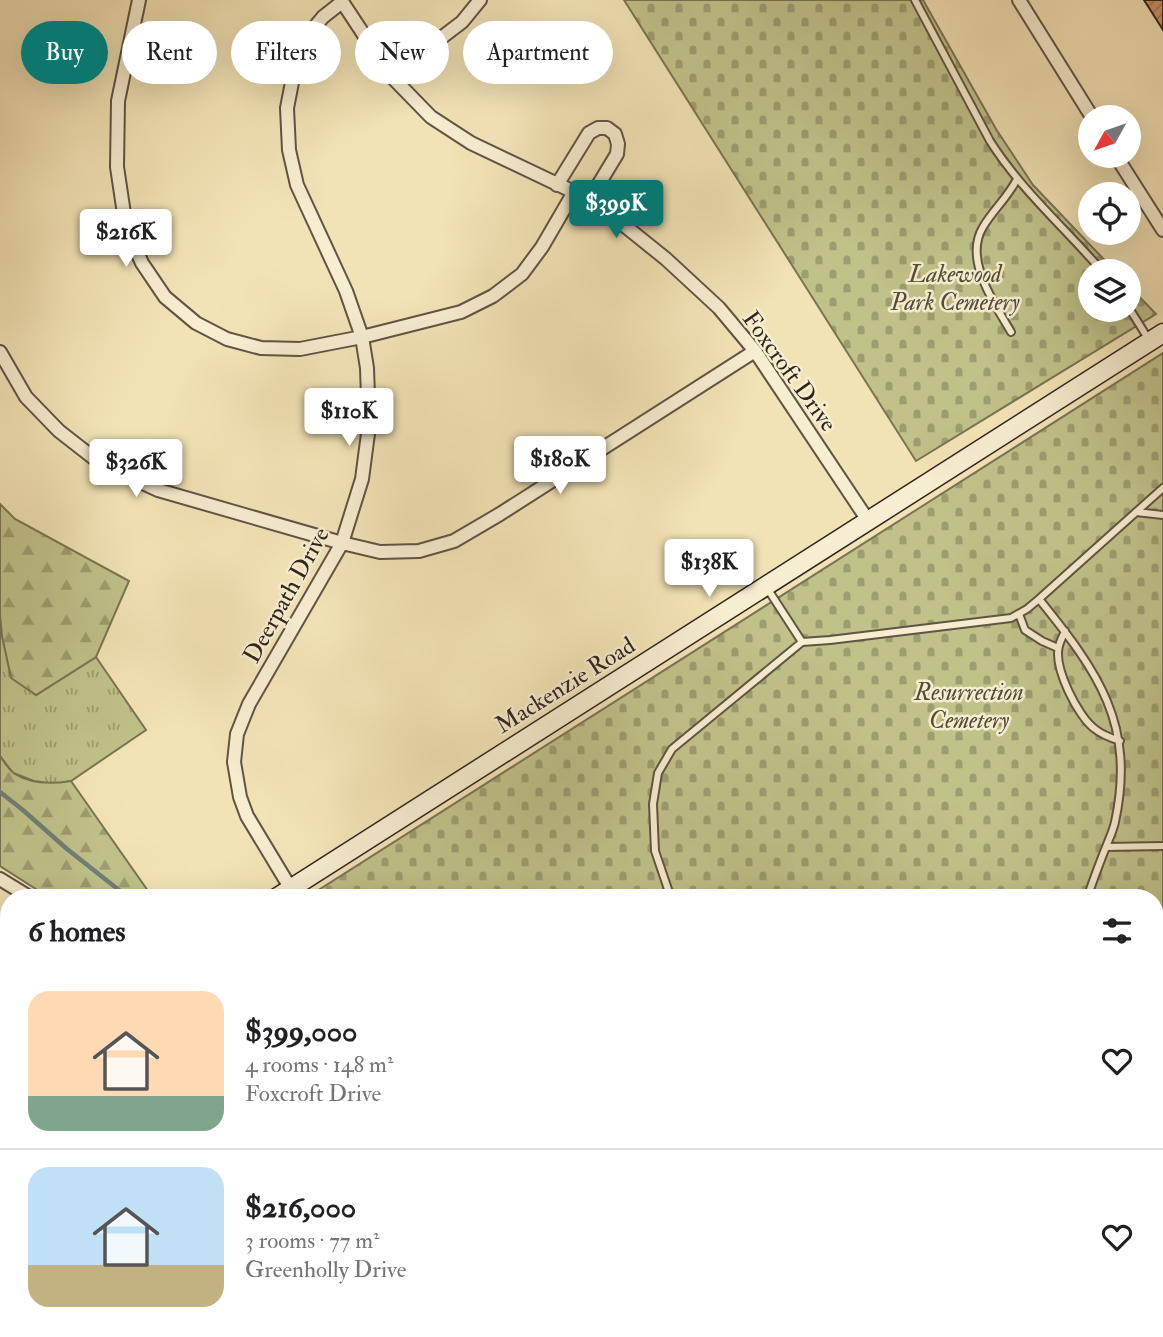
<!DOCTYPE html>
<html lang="en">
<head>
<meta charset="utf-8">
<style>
	body { margin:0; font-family:"IM FELL Double Pica",serif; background:#f2f2f2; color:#202124; height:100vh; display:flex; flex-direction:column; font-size:26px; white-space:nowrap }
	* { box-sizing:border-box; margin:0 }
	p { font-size:23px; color:#757577 }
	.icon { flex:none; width:38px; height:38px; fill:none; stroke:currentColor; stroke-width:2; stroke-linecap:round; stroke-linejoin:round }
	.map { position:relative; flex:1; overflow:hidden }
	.sheet { position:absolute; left:0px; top:889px; width:1164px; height:448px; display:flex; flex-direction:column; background:#fff; border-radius:28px 28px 0 0; box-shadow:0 7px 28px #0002 }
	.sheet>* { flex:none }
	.hud { position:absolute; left:21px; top:21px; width:700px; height:63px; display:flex; gap:14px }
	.needle { width:46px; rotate:230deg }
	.tools { position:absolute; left:1078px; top:105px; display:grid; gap:14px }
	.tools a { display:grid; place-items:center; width:63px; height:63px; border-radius:50%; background:#fff; box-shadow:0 7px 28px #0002; font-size:35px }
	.price { position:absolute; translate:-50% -60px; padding:0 16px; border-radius:7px; background:#fff; color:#222; font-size:23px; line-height:46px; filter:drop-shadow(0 2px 4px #0008) }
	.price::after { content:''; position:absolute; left:50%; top:42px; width:21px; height:16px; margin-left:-10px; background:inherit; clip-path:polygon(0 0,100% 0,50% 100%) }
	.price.active { background:#0f766e; color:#fff }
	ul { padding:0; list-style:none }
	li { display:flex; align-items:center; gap:21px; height:175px; padding:0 28px }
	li+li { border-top:2px solid #e0e0e0 }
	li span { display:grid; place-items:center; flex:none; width:196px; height:140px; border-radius:21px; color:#555 }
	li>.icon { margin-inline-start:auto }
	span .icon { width:84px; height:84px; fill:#fffc; stroke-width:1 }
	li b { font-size:30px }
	h2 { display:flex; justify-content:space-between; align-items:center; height:84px; padding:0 28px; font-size:30px }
	.chip { padding:0 24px; border-radius:32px; background:#fff; box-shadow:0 7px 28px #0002; font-size:24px; line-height:63px }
	.chip.active { background:#0f766e; color:#fff }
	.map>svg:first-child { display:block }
</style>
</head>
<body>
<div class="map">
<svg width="1163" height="1337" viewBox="0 0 1163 1337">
	<defs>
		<pattern id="grass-tufts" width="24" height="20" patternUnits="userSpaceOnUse" patternTransform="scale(1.75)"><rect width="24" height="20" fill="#c0c28a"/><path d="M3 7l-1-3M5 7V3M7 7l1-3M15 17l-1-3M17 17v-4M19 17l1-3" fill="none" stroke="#9c9d70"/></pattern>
		<pattern id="forest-firs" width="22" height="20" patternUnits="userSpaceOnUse" patternTransform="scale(1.75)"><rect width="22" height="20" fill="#c0c28a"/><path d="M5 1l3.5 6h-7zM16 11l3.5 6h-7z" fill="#9c9d70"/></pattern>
		<pattern id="cemetery-stones" width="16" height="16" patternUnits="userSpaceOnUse" patternTransform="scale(1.75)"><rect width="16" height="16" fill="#c0c28a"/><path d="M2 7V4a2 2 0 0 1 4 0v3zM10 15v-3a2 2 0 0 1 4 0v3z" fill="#9c9d70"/></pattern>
		<pattern id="building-hatch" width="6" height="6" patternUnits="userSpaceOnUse" patternTransform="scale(1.75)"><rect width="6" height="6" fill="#ce9566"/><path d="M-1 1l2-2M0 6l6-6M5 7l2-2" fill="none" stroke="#a87953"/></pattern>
	</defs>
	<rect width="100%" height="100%" fill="#f2e3b6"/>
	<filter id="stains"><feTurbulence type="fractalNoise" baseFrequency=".00286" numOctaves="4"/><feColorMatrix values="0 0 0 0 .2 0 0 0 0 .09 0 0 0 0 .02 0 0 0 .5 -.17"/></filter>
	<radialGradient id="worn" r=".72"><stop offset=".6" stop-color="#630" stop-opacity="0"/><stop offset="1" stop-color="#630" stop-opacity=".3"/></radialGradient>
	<!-- grass -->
	<path fill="url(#grass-tufts)" stroke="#787454" stroke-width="2" d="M0 614 36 695 96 657 146 730 71 781 56 784 34 781 13 773 0 756Z"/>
	<!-- forest -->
	<path fill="url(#forest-firs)" stroke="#787454" stroke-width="2" d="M0 504 15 519 129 581 96 657 36 695 11 678 2 636 0 614Z
		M0 756C4 762 9 770 15 774 31 784 53 784 71 781L153 898H50L0 866Z"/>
	<!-- cemetery -->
	<path fill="url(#cemetery-stones)" stroke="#787454" stroke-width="2" d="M624 0H923L996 129 1033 185 1115 271H1090V310H1129V286L1156 314 916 461Z
		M1163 353V1337H0V1092L9 1086V1328H1155V898H306Z"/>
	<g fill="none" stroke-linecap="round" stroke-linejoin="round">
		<!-- stream -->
		<path stroke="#708077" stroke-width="4.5" d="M0 792 24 811 67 849 129 898
			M1155 1189 1163 1187
			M861 1328 863 1337"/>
	</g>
	<!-- building -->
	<path fill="url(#building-hatch)" stroke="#2f251d" stroke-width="2" d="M1144 0H1163V30Z"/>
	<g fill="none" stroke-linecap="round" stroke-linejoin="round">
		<defs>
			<path id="service" d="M915 0 990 141C1021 190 1065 228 1102 271
				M1129 308 1149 340
				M1011 332C995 304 963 260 983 227 993 210 1008 197 1017 179
				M1136 512 1163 515
				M767 588 802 642
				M1039 599C1098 672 1136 724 1115 822 1113 831 1109 839 1106 847 1099 864 1093 881 1087 898
				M1019 614 1025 630 1042 641 1058 648
				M1065 631C1063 636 1060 641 1059 646 1053 667 1078 717 1095 729 1102 735 1111 738 1120 741
				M1106 847 1163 846
				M671 898 655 851 653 804 658 773 672 749 802 642 830 640 1011 618 1027 609 1039 599 1163 488
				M1155 1013 1163 1012
				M1155 1131 1163 1130
				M0 1156 9 1151
				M0 1228 9 1239
				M616 1328 642 1337"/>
			<path id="minor" d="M139 0 118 101 117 167 126 227 142 263 165 297 196 323 227 339 261 348 300 349 362 337 461 312 493 296 522 274 542 247 574 192
				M341 0 391 76 431 117 471 143 574 192 625 226 666 259 719 308 755 351 869 522
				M1019 0 1092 117
				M391 76 462 22 480 0
				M1116 156 1163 230
				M557 185 589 133 598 128H607L615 134 618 144 617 154 588 202
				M0 352 26 397 59 431 100 463 158 490 342 543 380 552 419 551 454 541 500 514 755 351
				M0 879 31 898
				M291 889 247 816 240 797 234 762 237 734 249 704 342 543 362 479 369 426 367 368 362 337 346 291 297 185 289 150 287 108 295 67 308 35 323 17 342 2"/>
			<path id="secondary" d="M276 898 1163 333
				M0 1074 9 1068"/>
		</defs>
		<!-- service casing -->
		<use href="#service" stroke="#605443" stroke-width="10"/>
		<!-- minor casing -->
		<use href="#minor" stroke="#605443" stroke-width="16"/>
		<!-- secondary casing -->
		<use href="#secondary" stroke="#2f251d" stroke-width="21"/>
		<!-- service -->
		<use href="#service" stroke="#f7edd0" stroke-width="6"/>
		<!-- minor -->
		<use href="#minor" stroke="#f7edd0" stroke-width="12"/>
		<!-- secondary -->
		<use href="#secondary" stroke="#f7edd0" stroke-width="18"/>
	</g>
	<g text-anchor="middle" stroke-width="5" stroke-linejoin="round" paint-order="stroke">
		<!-- park labels -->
		<g font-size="24" font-style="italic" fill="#534c38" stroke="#f7edd0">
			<text x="955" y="282">Lakewood<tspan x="955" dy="28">Park Cemetery</tspan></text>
			<text x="969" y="700">Resurrection<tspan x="969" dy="28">Cemetery</tspan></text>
		</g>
		<!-- street labels -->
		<g font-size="24" fill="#2f251d" stroke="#f7edd0">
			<text transform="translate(790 371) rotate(54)" y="8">Foxcroft Drive</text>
			<text transform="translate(286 595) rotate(-61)" y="8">Deerpath Drive</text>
			<text transform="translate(565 685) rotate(-32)" y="8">Mackenzie Road</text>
		</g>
	</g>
	<rect width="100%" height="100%" filter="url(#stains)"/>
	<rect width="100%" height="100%" fill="url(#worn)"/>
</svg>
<div class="tools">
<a><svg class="needle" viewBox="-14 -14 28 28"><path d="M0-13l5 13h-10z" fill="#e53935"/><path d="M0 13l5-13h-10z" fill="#757577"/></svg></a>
<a><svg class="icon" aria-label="locate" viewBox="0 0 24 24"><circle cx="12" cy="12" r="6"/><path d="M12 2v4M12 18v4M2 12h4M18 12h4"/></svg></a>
<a><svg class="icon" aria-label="layers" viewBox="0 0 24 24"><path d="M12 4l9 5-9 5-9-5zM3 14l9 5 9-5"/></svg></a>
</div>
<b class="price active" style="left:616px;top:240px">$399K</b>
<b class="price" style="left:126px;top:269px">$216K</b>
<b class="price" style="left:349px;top:448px">$110K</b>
<b class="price" style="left:560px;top:496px">$180K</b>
<b class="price" style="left:136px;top:499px">$326K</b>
<b class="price" style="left:709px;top:599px">$138K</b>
<div class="hud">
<a class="chip active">Buy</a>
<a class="chip">Rent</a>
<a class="chip">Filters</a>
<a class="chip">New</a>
<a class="chip">Apartment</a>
</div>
<section class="sheet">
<h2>6 homes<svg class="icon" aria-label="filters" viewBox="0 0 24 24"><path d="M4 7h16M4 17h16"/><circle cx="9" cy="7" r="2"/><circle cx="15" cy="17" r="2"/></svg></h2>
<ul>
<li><span style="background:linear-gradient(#ffd9b3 75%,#7fa58c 0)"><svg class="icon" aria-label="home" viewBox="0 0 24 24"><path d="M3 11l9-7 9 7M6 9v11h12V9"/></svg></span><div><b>$399,000</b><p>4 rooms · 148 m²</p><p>Foxcroft Drive</p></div><svg class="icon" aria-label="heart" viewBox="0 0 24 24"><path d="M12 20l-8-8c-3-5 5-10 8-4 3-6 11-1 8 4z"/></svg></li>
<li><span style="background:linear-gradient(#bfe0f5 70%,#c2b280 0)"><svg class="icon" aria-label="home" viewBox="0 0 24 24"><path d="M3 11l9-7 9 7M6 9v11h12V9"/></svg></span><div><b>$216,000</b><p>3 rooms · 77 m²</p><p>Greenholly Drive</p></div><svg class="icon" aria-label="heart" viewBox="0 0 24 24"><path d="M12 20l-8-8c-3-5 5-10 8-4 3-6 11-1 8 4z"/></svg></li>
</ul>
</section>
</div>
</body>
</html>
